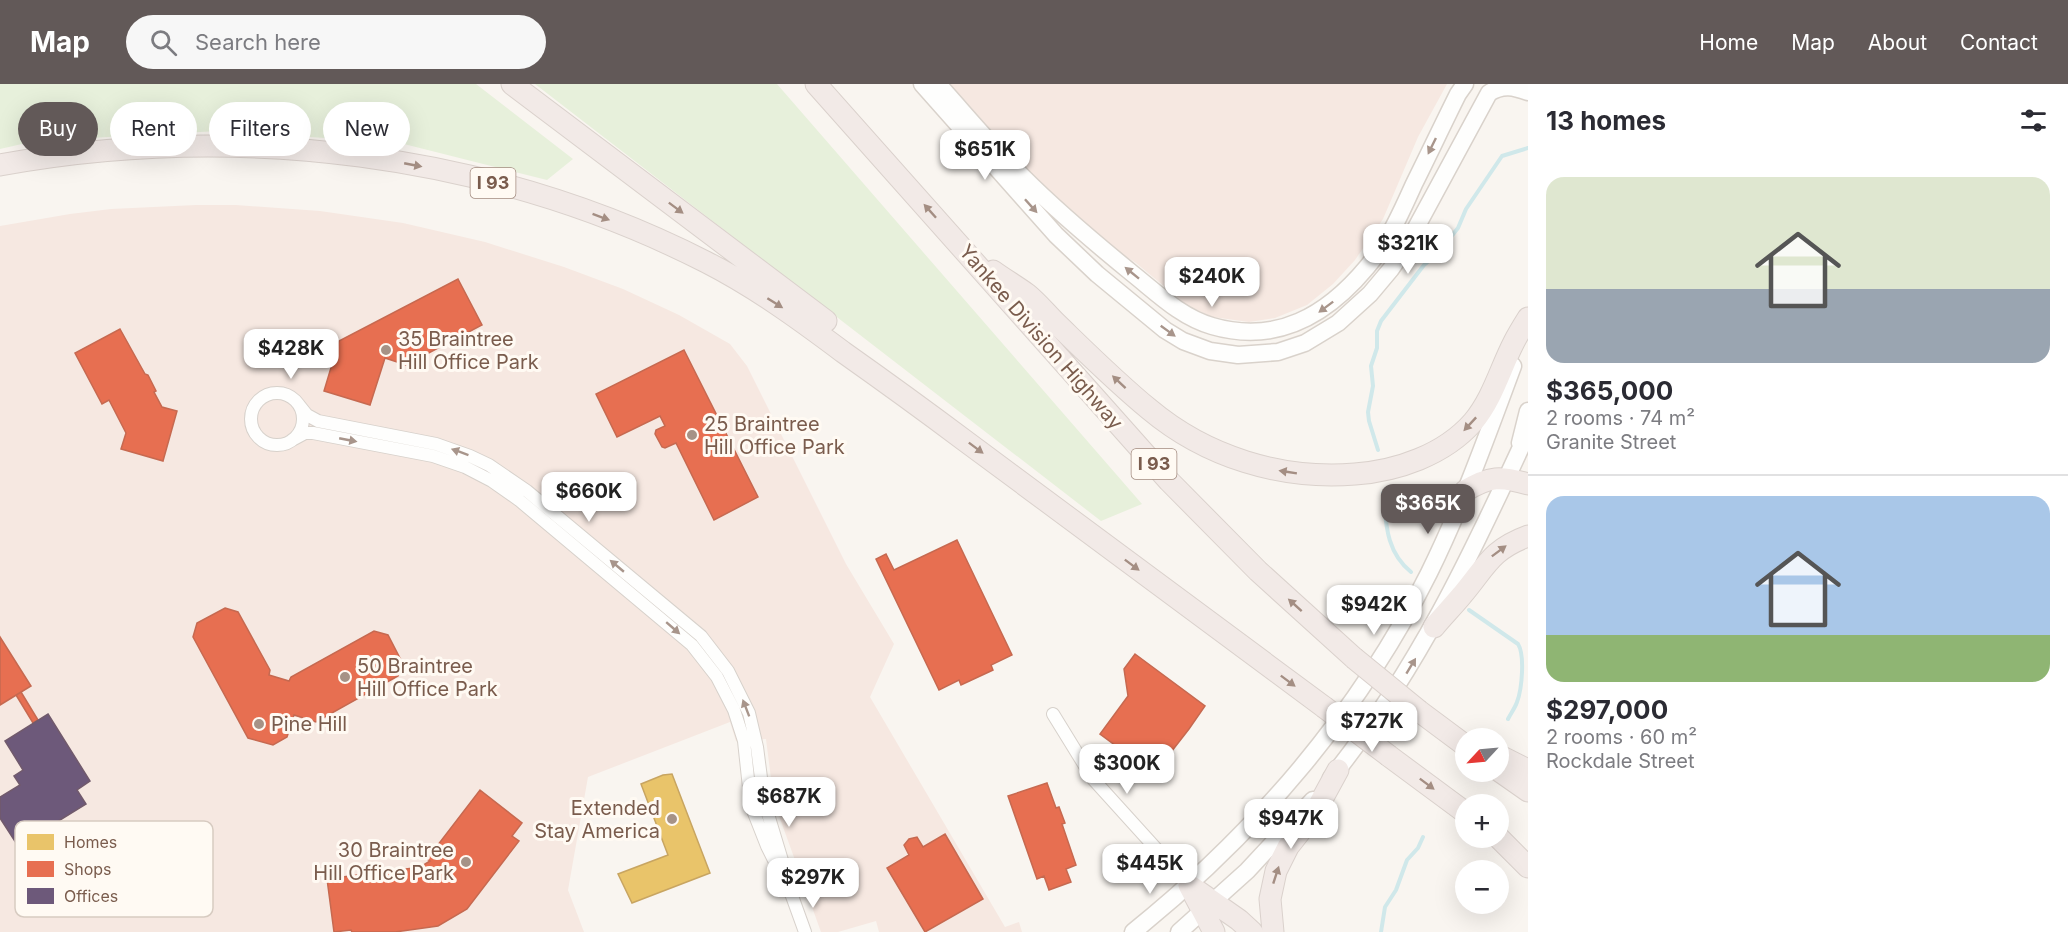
<!DOCTYPE html>
<html lang="en">
<head>
<meta charset="utf-8">
<style>
	body { margin:0; font-family:Inter,sans-serif; background:#f7f7f7; color:#2b2b33; height:100vh; display:flex; flex-direction:column; font-size:22px; white-space:nowrap }
	* { box-sizing:border-box; margin:0 }
	p { font-size:20px; color:#7c7c81 }
	.icon { flex:none; width:33px; height:33px; fill:none; stroke:currentColor; stroke-width:2; stroke-linecap:round; stroke-linejoin:round }
	.map { position:relative; flex:1; overflow:hidden }
	.sheet { display:flex; flex-direction:column; background:#fff; width:540px }
	.sheet>* { flex:none }
	.guide { position:absolute; left:18px; top:18px; width:570px; height:54px; display:flex; gap:12px }
	.needle { width:39px; rotate:244deg }
	.fabs { position:absolute; left:1455px; top:644px; display:grid; gap:12px }
	.fabs a { display:grid; place-items:center; width:54px; height:54px; border-radius:50%; background:#fff; box-shadow:0 6px 24px #0002; font-size:30px }
	.price { position:absolute; translate:-50% -51px; padding:0 14px; border-radius:12px; background:#fff; color:#222; font-size:20px; line-height:39px; filter:drop-shadow(0 2px 3px #0008) }
	.price::after { content:''; position:absolute; left:50%; top:36px; width:18px; height:14px; margin-left:-9px; background:inherit; clip-path:polygon(0 0,100% 0,50% 100%) }
	.price.active { background:#625958; color:#fff }
	ul { padding:0; list-style:none }
	li { display:grid; align-content:center; gap:12px; height:318px; padding:0 18px }
	li+li { border-top:2px solid #e1e1e2 }
	li span { display:grid; place-items:center; height:186px; border-radius:18px; color:#555 }
	li>.icon { margin-inline-start:auto }
	span .icon { width:108px; height:108px; fill:#fffc; stroke-width:1 }
	li b { font-size:26px }
	h2 { display:flex; justify-content:space-between; align-items:center; height:72px; padding:0 18px; font-size:26px }
	.chip { padding:0 21px; border-radius:27px; background:#fff; box-shadow:0 6px 24px #0002; font-size:21px; line-height:54px }
	.chip.active { background:#625958; color:#fff }
	header { display:flex; align-items:center; gap:36px; box-sizing:border-box; height:84px; padding:0 30px; background:#625958; color:#fff }
	header strong { font-size:28px }
	nav { display:flex; gap:33px; margin-inline-start:auto; font-size:21px }
	.search { width:420px; height:54px; background:#f7f7f7; display:flex; align-items:center; gap:15px; box-sizing:border-box; padding:0 21px; border-radius:33px; color:#7c7c81; font-size:22px }
	main { display:flex; flex:1; min-height:0 }
	.map>svg:first-child { display:block }
</style>
</head>
<body>
<header>
<strong>Map</strong>
<div class="search"><svg class="icon" aria-label="search" viewBox="0 0 24 24"><circle cx="10" cy="10" r="6"/><path d="M15 15l6 6"/></svg>Search here</div>
<nav><a>Home</a><a>Map</a><a>About</a><a>Contact</a></nav>
</header>
<main>
<div class="map">
<svg width="1528" height="848" viewBox="0 0 1528 848">
	<rect width="100%" height="100%" fill="#f9f5f0"/>
	<!-- commercial -->
	<path fill="#f6e8e1" d="M950 0H1447L1418 53 1383 135 1355 176 1333 200 1307 221 1275 234 1249 238 1213 233 1188 222 1136 179 1116 166 1025 84Z
		M196 121H236L320 127 403 139 485 158 564 183 623 205 679 231 730 260 747 282 846 480 894 560 870 613 1005 843 1019 838 1022 848H879L876 837 838 848H821L774 718 766 655 736 657 730 638 588 693 568 806 584 848H0V142L70 130 111 125Z"/>
	<!-- green -->
	<path fill="#e7f0db" d="M0 0H476L573 75 547 96 400 59 218 47 35 57 0 65Z
		M535 0H777L1142 420 1101 437Z"/>
	<!-- homes -->
	<path fill="#e9c46a" stroke="#c8a561" stroke-width="1.5" d="M672 690 710 789 632 819 618 790 668 771 641 700 663 691Z"/>
	<!-- shops -->
	<path fill="#e76f51" stroke="#c66950" stroke-width="1.5" d="M458 195 482 241 406 281 385 274 370 321 324 307 339 257Z
		M120 245 145 290 148 291 156 307 154 308 162 323 177 327 163 377 121 365 126 349 109 316 102 320 75 269Z
		M684 266 758 413 714 436 676 359 665 364 662 363 655 350 656 346 665 342 660 332 617 353 596 310Z
		M957 456 1012 571 991 581 993 586 961 601 959 596 939 606 876 475 886 470 894 486Z
		M225 524 238 528 270 586 269 591 289 597 291 593 374 547 388 551 402 578 398 592 316 638 294 631 287 653 273 661 248 654 193 553 197 539Z
		M0 553 31 602 0 621Z
		M1135 570 1205 622 1189 645 1154 690 1100 650 1128 612 1124 585Z
		M21 608 38 636 33 639 16 611Z
		M1047 699 1056 724 1059 723 1065 739 1062 740 1076 781 1066 785 1071 798 1049 806 1044 792 1037 795 1008 712Z
		M480 706 522 739 512 752 519 757 467 825 438 842 395 848H352L351 846 334 848 327 795 413 784 414 787 430 777 427 775Z
		M945 750 983 815 925 848 887 784 909 771 904 761 909 755 917 753 923 763Z"/>
	<!-- offices -->
	<path fill="#6d597a" stroke="#715a6c" stroke-width="1.5" d="M48 630 90 697 77 706 86 720 18 762 0 734V713L20 701 14 692 23 686 5 657Z"/>
	<g fill="none" stroke-linecap="round" stroke-linejoin="round">
		<!-- stream -->
		<path stroke="#d0e8ea" stroke-width="4" d="M1378 366 1369 337 1368 328 1373 302 1371 282 1377 264V247L1381 237 1424 181 1438 169 1458 144 1466 125 1502 72 1528 64
			M1383 409C1386 440 1386 468 1411 488
			M1469 526 1518 560C1525 571 1522 605 1517 618 1515 624 1511 629 1508 635
			M1381 848 1385 823 1396 806 1407 776 1418 764 1423 753"/>
		<defs>
			<path id="street" d="M251 335a26 26 0 1 1 52 0a26 26 0 1 1-52 0Z
				M299 321 307 331 318 337 436 360 470 372 489 381 527 407 701 552 728 587 749 629 757 663 764 717 787 793
				M292 356 305 349H313L433 372 465 383 492 397 519 416 692 561 717 593 734 626 744 657 750 713 754 729 767 762 792 812 805 848
				M1053 630 1093 695 1189 801"/>
			<path id="secondary" d="M922 0 1056 151 1097 190 1165 246 1183 257 1210 267 1238 271 1278 268 1305 259 1338 239 1370 210 1391 185 1404 166 1489 9C1503 0 1514 3 1528 8
				M938 0C966 31 993 64 1024 94 1058 128 1095 159 1133 190 1158 210 1181 233 1212 242 1277 261 1327 231 1367 183 1388 158 1401 129 1414 100 1429 70 1443 40 1458 10L1465 0
				M1520 359 1528 327
				M1331 694C1417 587 1471 472 1528 348
				M1133 848C1255 750 1359 629 1429 489 1462 422 1487 352 1513 282
				M1179 848 1247 787 1313 716"/>
			<path id="highway" d="M512 0 826 237
				M816 0 1169 397 1258 487 1354 574
				M0 81C236 38 490 68 706 178 755 203 799 235 843 268 884 297 924 326 964 356 1084 445 1204 534 1324 623
				M993 187C1004 195 1016 202 1027 210 1037 218 1046 229 1056 239 1086 268 1116 298 1149 325 1206 373 1281 396 1355 390 1397 387 1444 371 1473 338 1493 314 1500 285 1514 258 1518 250 1523 242 1528 234
				M1465 407C1489 392 1501 392 1528 400
				M1434 543C1443 532 1453 522 1462 511 1486 483 1490 466 1528 452
				M1419 627 1466 662
				M1498 671 1528 686
				M1389 672 1466 729
				M1498 686 1528 707
				M1498 753 1528 783
				M1189 801 1239 836 1252 848
				M1189 801 1214 848
				M1273 848 1270 815 1276 787 1288 763 1314 730 1338 686"/>
		</defs>
		<!-- street casing -->
		<use href="#street" stroke="#d7d1cb" stroke-width="14"/>
		<!-- secondary casing -->
		<use href="#secondary" stroke="#d9d2cb" stroke-width="19"/>
		<!-- highway casing -->
		<use href="#highway" stroke="#dad1cc" stroke-width="23"/>
		<!-- street -->
		<use href="#street" stroke="#fefefd" stroke-width="12"/>
		<!-- secondary -->
		<use href="#secondary" stroke="#fefefd" stroke-width="16"/>
		<!-- highway -->
		<use href="#highway" stroke="#f2eae7" stroke-width="21"/>
		<defs>
			<path id="highway-bridge" d="M1354 574 1419 627
				M1324 623 1389 672"/>
		</defs>
		<!-- highway-bridge casing -->
		<use href="#highway-bridge" stroke="#dad1cc" stroke-width="23" stroke-linecap="butt"/>
		<!-- highway-bridge -->
		<use href="#highway-bridge" stroke="#f2eae7" stroke-width="21"/>
	</g>
	<!-- one-way arrows -->
	<defs><path id="oneway-solid" d="M-6-.8H1V-3.2L6.5 0L1 3.2V.8H-6Z" transform="scale(1.5)"/></defs>
	<g fill="#a8958b">
		<use href="#oneway-solid" transform="translate(1432 62) rotate(116)"/>
		<use href="#oneway-solid" transform="translate(1031 122) rotate(48)"/>
		<use href="#oneway-solid" transform="translate(1132 189) rotate(-141)"/>
		<use href="#oneway-solid" transform="translate(1326 223) rotate(143)"/>
		<use href="#oneway-solid" transform="translate(1168 247) rotate(36)"/>
		<use href="#oneway-solid" transform="translate(348 356) rotate(11)"/>
		<use href="#oneway-solid" transform="translate(460 368) rotate(-160)"/>
		<use href="#oneway-solid" transform="translate(617 482) rotate(-140)"/>
		<use href="#oneway-solid" transform="translate(673 544) rotate(41)"/>
		<use href="#oneway-solid" transform="translate(1411 582) rotate(-59)"/>
		<use href="#oneway-solid" transform="translate(746 624) rotate(-111)"/>
	</g>
	<g fill="#a48e83">
		<use href="#oneway-solid" transform="translate(413 81) rotate(11)"/>
		<use href="#oneway-solid" transform="translate(676 124) rotate(37)"/>
		<use href="#oneway-solid" transform="translate(930 127) rotate(-132)"/>
		<use href="#oneway-solid" transform="translate(601 133) rotate(20)"/>
		<use href="#oneway-solid" transform="translate(775 219) rotate(32)"/>
		<use href="#oneway-solid" transform="translate(1119 298) rotate(-137)"/>
		<use href="#oneway-solid" transform="translate(1470 340) rotate(133)"/>
		<use href="#oneway-solid" transform="translate(976 364) rotate(37)"/>
		<use href="#oneway-solid" transform="translate(1288 388) rotate(-171)"/>
		<use href="#oneway-solid" transform="translate(1499 467) rotate(-37)"/>
		<use href="#oneway-solid" transform="translate(1132 481) rotate(37)"/>
		<use href="#oneway-solid" transform="translate(1295 521) rotate(-138)"/>
		<use href="#oneway-solid" transform="translate(1288 597) rotate(37)"/>
		<use href="#oneway-solid" transform="translate(1427 700) rotate(37)"/>
		<use href="#oneway-solid" transform="translate(1276 791) rotate(-72)"/>
	</g>
	<!-- markers -->
	<g fill="#a69286" stroke="#fffaf3" stroke-width="2">
		<circle cx="386" cy="266" r="6"/>
		<circle cx="692" cy="351" r="6"/>
		<circle cx="345" cy="593" r="6"/>
		<circle cx="259" cy="640" r="6"/>
		<circle cx="672" cy="735" r="6"/>
		<circle cx="466" cy="778" r="6"/>
	</g>
	<g text-anchor="middle" stroke-width="6" stroke-linejoin="round" paint-order="stroke">
		<!-- shield labels -->
		<g fill="#fffaf3" stroke="#a28b7f" stroke-width="1.5">
			<rect x="470.5" y="84" width="45" height="30" rx="4.5"/>
			<rect x="1131.5" y="365" width="45" height="30" rx="4.5"/>
		</g>
		<g font-size="18" font-weight="bold" fill="#7a5c4d">
			<text x="493" y="105">I 93</text>
			<text x="1154" y="386">I 93</text>
		</g>
		<!-- street labels -->
		<g font-size="20" fill="#7a5c4d" stroke="#fffaf3">
			<text transform="translate(1041 253) rotate(49)" y="7">Yankee Division Highway</text>
		</g>
		<!-- poi labels -->
		<g font-size="20" fill="#7a5c4d" stroke="#fffaf3" text-anchor="start">
			<text x="398" y="262">35 Braintree<tspan x="398" dy="23">Hill Office Park</tspan></text>
			<text x="704" y="347">25 Braintree<tspan x="704" dy="23">Hill Office Park</tspan></text>
			<text x="357" y="589">50 Braintree<tspan x="357" dy="23">Hill Office Park</tspan></text>
			<text x="271" y="647">Pine Hill</text>
			<text x="660" y="731" text-anchor="end">Extended<tspan x="660" dy="23">Stay America</tspan></text>
			<text x="454" y="773" text-anchor="end">30 Braintree<tspan x="454" dy="23">Hill Office Park</tspan></text>
		</g>
	</g>
	<!-- legend -->
	<rect x="15" y="737" width="198" height="96" rx="9" fill="#fffaf3" stroke="#d7cbc1" stroke-width="1.5"/>
	<rect x="27" y="750" width="27" height="16" fill="#e9c46a"/>
	<rect x="27" y="777" width="27" height="16" fill="#e76f51"/>
	<rect x="27" y="804" width="27" height="16" fill="#6d597a"/>
	<g font-size="16" fill="#7a5c4d">
		<text x="64" y="764">Homes</text>
		<text x="64" y="791">Shops</text>
		<text x="64" y="818">Offices</text>
	</g>
</svg>
<div class="fabs">
<a><svg class="needle" viewBox="-14 -14 28 28"><path d="M0-13l5 13h-10z" fill="#e53935"/><path d="M0 13l5-13h-10z" fill="#7c7c81"/></svg></a>
<a>+</a>
<a>−</a>
</div>
<b class="price" style="left:985px;top:97px">$651K</b>
<b class="price" style="left:1408px;top:191px">$321K</b>
<b class="price" style="left:1212px;top:224px">$240K</b>
<b class="price" style="left:291px;top:296px">$428K</b>
<b class="price" style="left:589px;top:439px">$660K</b>
<b class="price active" style="left:1428px;top:451px">$365K</b>
<b class="price" style="left:1374px;top:552px">$942K</b>
<b class="price" style="left:1372px;top:669px">$727K</b>
<b class="price" style="left:1127px;top:711px">$300K</b>
<b class="price" style="left:789px;top:744px">$687K</b>
<b class="price" style="left:1291px;top:766px">$947K</b>
<b class="price" style="left:1150px;top:811px">$445K</b>
<b class="price" style="left:813px;top:825px">$297K</b>
<div class="guide">
<a class="chip active">Buy</a>
<a class="chip">Rent</a>
<a class="chip">Filters</a>
<a class="chip">New</a>
</div>
</div>
<section class="sheet">
<h2>13 homes<svg class="icon" aria-label="filters" viewBox="0 0 24 24"><path d="M4 7h16M4 17h16"/><circle cx="9" cy="7" r="2"/><circle cx="15" cy="17" r="2"/></svg></h2>
<ul>
<li><span style="background:linear-gradient(#dfe7d0 60%,#9aa5b1 0)"><svg class="icon" aria-label="home" viewBox="0 0 24 24"><path d="M3 11l9-7 9 7M6 9v11h12V9"/></svg></span><div><b>$365,000</b><p>2 rooms · 74 m²</p><p>Granite Street</p></div></li>
<li><span style="background:linear-gradient(#a9c7e8 75%,#8fb573 0)"><svg class="icon" aria-label="home" viewBox="0 0 24 24"><path d="M3 11l9-7 9 7M6 9v11h12V9"/></svg></span><div><b>$297,000</b><p>2 rooms · 60 m²</p><p>Rockdale Street</p></div></li>
</ul>
</section>
</main>
</body>
</html>
